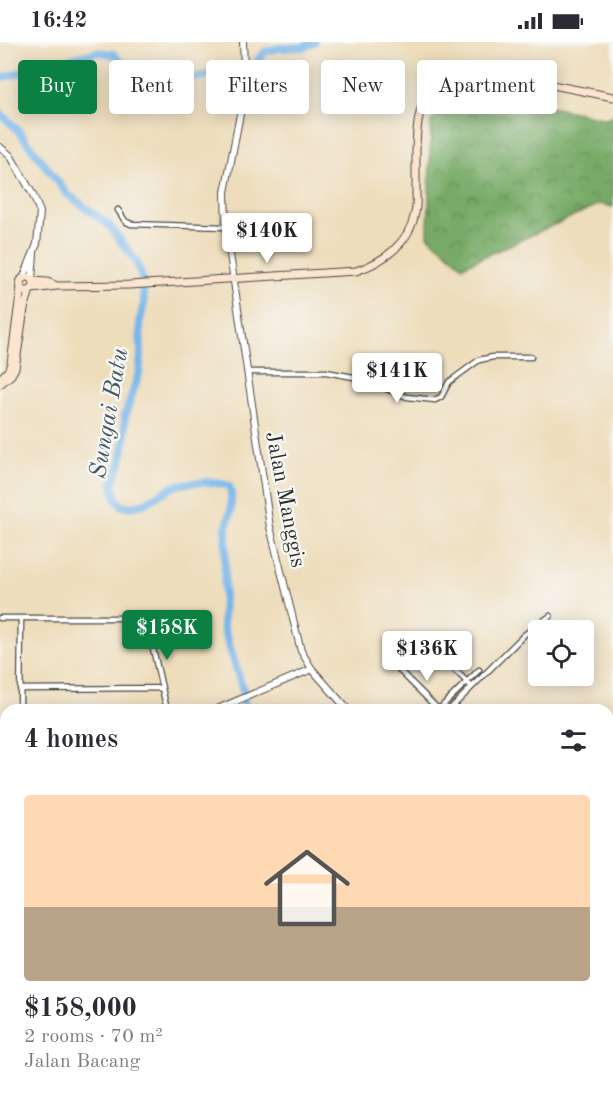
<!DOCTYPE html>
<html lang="en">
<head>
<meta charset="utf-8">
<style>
	body { margin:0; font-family:"Old Standard TT",serif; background:#f2f2f3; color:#2b2b33; height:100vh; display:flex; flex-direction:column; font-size:22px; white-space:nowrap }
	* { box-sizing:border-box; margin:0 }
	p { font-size:20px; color:#7c7c81 }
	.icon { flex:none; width:33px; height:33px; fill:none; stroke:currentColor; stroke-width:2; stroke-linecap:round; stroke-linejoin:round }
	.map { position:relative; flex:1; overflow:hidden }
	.details { position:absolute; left:0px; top:662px; width:614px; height:404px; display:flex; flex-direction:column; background:#fff; border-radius:18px 18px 0 0; box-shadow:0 3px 15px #0003 }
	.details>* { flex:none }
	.hud { position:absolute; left:18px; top:18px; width:578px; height:54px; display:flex; gap:12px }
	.buttons { position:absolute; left:528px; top:578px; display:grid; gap:12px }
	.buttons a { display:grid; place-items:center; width:66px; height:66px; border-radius:6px; background:#fff; box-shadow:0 3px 15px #0003; font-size:30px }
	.price { position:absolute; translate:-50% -51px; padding:0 14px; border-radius:6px; background:#fff; color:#222; font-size:20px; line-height:39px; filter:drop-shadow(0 2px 3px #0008) }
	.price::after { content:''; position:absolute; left:50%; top:36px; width:18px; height:14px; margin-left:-9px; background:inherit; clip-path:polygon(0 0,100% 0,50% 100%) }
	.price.current { background:#0b8043; color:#fff }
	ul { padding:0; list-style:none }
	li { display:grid; align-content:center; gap:12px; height:318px; padding:0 24px }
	li span { display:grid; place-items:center; height:186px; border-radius:6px; color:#555 }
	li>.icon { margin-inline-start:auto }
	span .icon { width:108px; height:108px; fill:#fffc; stroke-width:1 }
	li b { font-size:26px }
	h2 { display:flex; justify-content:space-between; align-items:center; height:72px; padding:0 24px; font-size:26px }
	.chip { padding:0 21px; border-radius:6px; background:#fff; box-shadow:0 3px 15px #0003; font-size:21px; line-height:54px }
	.chip.current { background:#0b8043; color:#fff }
	.status { display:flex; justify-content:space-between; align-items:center; height:42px; padding:0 30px; background:#fff; direction:ltr }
	.status svg { height:16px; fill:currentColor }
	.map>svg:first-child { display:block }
</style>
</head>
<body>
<div class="status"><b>16:42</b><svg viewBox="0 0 49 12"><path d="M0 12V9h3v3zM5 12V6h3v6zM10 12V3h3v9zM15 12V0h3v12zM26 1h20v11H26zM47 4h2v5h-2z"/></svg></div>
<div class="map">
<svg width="613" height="1064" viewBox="0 0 613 1064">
	<defs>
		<pattern id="forest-crowns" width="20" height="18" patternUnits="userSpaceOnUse" patternTransform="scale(1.5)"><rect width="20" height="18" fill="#7a6"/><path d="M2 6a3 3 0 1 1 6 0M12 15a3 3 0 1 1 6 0" fill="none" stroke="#628b54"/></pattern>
	</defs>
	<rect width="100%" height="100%" fill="#f6f6f2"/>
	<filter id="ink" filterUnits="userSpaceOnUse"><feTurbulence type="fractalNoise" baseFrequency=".0167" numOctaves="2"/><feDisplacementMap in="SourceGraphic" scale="12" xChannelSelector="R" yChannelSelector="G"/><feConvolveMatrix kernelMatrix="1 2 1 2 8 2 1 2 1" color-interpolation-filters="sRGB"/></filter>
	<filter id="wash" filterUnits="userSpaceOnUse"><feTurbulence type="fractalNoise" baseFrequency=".008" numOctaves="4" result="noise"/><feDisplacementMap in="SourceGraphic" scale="24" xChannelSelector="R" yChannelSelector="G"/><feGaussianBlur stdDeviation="1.35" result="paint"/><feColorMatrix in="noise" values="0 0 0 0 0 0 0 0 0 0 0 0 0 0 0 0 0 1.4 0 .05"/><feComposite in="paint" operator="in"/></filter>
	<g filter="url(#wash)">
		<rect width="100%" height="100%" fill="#edb"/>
		<!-- forest -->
		<path fill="url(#forest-crowns)" stroke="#516a48" stroke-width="1.5" d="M469 48 607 77 613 74V165L600 162 463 224 428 194 431 79Z"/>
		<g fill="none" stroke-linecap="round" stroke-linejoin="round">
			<!-- stream -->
			<path stroke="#77b6ea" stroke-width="1.5" d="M0 888 6 891
				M538 1059 541 1064"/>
			<!-- river -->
			<path stroke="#77b6ea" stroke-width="8" d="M0 36 97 10 113 12 121 20 149 38 176 39 252 25 265 10 279 6 303 5 314 0
				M0 71 19 89 67 152 109 183 135 218 142 235 144 261 140 278 141 314 139 331 125 374V395L121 419 113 440 116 457 122 464C147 467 153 454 173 445 187 439 215 439 229 444L231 451V469L226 487 223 584 243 648 245 668
				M457 1064 459 1059"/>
		</g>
	</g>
	<g filter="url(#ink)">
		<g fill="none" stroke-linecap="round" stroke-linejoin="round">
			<defs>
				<path id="minor" d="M118 168 125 179 131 182 226 185
					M247 330H326L359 336 407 355 435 358 441 355 449 340 479 318 493 315H531
					M0 576H146L167 668
					M420 593 472 645
					M400 629 439 668
					M20 647 162 646
					M20 668 21 577
					M438 668 479 628
					M449 668 524 593 550 574
					M611 768 613 769
					M608 837 613 828
					M0 912H6
					M0 933 6 926
					M0 1035 6 1030
					M106 1059 122 1064
					M213 1059 230 1064
					M593 1059 595 1064
					M32 1064 37 1059
					M79 1064 86 1059
					M158 1064 159 1059
					M262 1064 263 1059
					M307 1064 308 1059
					M351 1064 352 1059
					M403 1064 405 1059"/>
				<path id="tertiary" d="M243 0 245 46 225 150 226 185 270 485 301 609 312 627 348 668
					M0 105 10 113 32 151 40 170 37 202 23 237
					M32 237 34 212
					M215 668 312 627
					M0 806 6 808
					M608 874 613 876
					M564 1059 566 1064"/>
				<path id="secondary" d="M20 242a7 7 0 1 1 14 0a7 7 0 1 1-14 0Z
					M33 239 47 240 57 244
					M32 247 57 244 129 243 356 229C383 220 409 202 415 171 417 164 416 156 416 148 417 95 406 25 482 29L613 55
					M0 337 8 329 11 321 21 245
					M0 342 11 333 15 326 24 267 30 248"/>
			</defs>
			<!-- minor casing -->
			<use href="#minor" stroke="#484641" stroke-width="7"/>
			<!-- tertiary casing -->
			<use href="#tertiary" stroke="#484641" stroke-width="8"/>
			<!-- secondary casing -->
			<use href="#secondary" stroke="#484641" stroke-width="9"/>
			<!-- minor -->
			<use href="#minor" stroke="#fff" stroke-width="4.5"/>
			<!-- tertiary -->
			<use href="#tertiary" stroke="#fff" stroke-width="6"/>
			<!-- secondary -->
			<use href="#secondary" stroke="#fbe5cf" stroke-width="7"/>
		</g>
	</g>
	<g text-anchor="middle" stroke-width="5" stroke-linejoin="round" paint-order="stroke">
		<!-- street labels -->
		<g font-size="22" fill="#2b2b2b" stroke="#f6f6f2">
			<text transform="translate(287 457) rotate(79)" y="8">Jalan Manggis</text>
		</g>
		<!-- water labels -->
		<g font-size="24" font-style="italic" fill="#425564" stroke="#f6f6f2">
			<text transform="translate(108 371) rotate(-80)" y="8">Sungai Batu</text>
		</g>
	</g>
</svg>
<div class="buttons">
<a><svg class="icon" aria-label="locate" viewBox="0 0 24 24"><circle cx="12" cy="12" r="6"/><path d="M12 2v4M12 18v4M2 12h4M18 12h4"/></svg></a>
</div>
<b class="price" style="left:267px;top:222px">$140K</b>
<b class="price" style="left:397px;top:362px">$141K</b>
<b class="price current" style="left:167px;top:619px">$158K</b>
<b class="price" style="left:427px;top:640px">$136K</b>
<div class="hud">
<a class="chip current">Buy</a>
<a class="chip">Rent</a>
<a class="chip">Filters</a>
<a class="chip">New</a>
<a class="chip">Apartment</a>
</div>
<section class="details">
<h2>4 homes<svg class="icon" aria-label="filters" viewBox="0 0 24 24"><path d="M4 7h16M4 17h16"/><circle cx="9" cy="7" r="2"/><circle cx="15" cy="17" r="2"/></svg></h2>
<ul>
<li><span style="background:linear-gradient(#ffd9b3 60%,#b9a48a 0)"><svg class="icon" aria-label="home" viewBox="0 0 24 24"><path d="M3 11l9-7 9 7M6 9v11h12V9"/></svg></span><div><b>$158,000</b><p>2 rooms · 70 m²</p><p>Jalan Bacang</p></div></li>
</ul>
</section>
</div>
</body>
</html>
